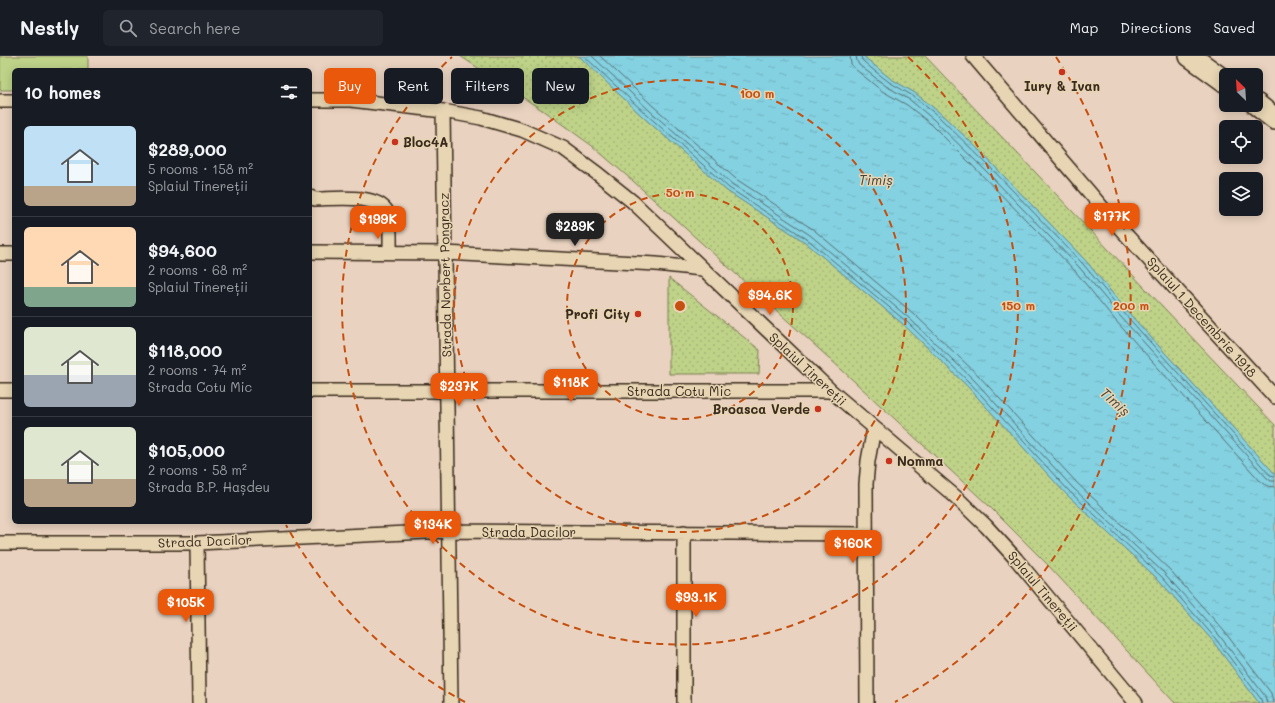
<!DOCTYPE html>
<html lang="en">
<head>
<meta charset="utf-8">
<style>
	body { margin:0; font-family:Mali,sans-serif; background:#20242c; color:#f1f3f6; height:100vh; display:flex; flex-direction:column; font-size:15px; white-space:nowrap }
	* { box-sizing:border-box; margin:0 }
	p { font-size:13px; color:#9ea1a6 }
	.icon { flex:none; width:22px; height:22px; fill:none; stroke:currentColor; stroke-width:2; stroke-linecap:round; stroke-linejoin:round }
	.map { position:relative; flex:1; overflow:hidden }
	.details { position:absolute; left:12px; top:12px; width:300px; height:456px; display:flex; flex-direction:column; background:#171b24; border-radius:6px; box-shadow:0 2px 10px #0003 }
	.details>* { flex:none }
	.banner { position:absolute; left:324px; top:12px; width:380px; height:36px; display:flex; gap:8px }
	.needle { width:26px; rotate:335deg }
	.buttons { position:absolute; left:1219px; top:12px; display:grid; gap:8px }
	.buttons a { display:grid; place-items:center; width:44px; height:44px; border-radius:6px; background:#171b24; box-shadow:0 2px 10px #0003; font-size:20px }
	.price { position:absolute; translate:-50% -34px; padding:0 9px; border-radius:8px; background:#ea580c; color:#fff; font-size:13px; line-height:26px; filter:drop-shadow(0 1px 2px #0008) }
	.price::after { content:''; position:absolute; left:50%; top:24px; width:12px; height:9px; margin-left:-6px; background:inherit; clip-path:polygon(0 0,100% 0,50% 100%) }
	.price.selected { background:#222; color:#fff }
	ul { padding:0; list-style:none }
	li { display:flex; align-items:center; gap:12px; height:100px; padding:0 12px }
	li+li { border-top:1px solid #363941 }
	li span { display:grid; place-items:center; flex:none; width:112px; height:80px; border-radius:6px; color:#555 }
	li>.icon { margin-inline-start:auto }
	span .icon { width:48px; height:48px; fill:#fffc; stroke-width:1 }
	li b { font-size:17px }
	h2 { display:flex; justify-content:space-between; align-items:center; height:48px; padding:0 12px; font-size:17px }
	.chip { padding:0 14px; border-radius:6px; background:#171b24; box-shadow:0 2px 10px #0003; font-size:14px; line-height:36px }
	.chip.selected { background:#ea580c; color:#fff }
	header { display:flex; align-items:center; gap:24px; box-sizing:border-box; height:56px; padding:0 20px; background:#171b24; border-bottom:1px solid #363941 }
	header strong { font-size:19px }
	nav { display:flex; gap:22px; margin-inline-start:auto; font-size:14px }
	.search { width:280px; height:36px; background:#20242c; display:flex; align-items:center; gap:10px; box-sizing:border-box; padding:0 14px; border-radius:6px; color:#9ea1a6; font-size:15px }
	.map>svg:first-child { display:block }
</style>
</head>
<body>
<header>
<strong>Nestly</strong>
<div class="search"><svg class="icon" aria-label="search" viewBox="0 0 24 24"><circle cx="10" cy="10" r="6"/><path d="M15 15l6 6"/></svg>Search here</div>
<nav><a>Map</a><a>Directions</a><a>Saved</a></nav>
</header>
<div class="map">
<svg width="1275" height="647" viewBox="0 0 1275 647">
	<defs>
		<pattern id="grass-dots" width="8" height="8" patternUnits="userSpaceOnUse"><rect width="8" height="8" fill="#bed288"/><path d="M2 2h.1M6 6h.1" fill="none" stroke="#a4b475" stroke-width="1.8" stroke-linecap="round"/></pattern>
		<pattern id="water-ripples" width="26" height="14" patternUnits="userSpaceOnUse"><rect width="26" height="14" fill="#84d1e2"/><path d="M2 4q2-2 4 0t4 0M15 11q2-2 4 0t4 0" fill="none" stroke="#73b4c1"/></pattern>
	</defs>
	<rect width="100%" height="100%" fill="#e9d2bf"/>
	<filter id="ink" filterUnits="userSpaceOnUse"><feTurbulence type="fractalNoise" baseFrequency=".025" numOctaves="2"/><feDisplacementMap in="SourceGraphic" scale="8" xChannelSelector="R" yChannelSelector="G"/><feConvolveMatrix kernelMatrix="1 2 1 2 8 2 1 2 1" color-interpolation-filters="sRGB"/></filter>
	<g filter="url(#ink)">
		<!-- grass -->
		<path fill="url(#grass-dots)" stroke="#7c7e53" d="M460 0H579L643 61 727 135 805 186 904 269 968 331 1066 438 1159 524 1212 584 1259 647H1175L1047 508 988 449 830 303 633 125 591 89 545 56Z
			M863 0H925L1275 369V418L1126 254 1086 205 973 88 940 57 915 37 891 23Z
			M669 222 760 294 759 318H669Z"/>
		<!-- garden -->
		<path fill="#bed288" stroke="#7c7e53" d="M0 0H88V14H14V34H0Z"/>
		<!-- water -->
		<path fill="url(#water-ripples)" stroke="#678e94" d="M579 0H863L891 23 915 37 940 57 973 88 1086 205 1126 254 1275 418V647H1259L1212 584 1159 524 1066 438 968 331 904 269 805 186 727 135 643 61Z"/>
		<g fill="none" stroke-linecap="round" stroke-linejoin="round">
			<!-- shore -->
			<path stroke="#586d6c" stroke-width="1" d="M584 0 646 58 729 132 807 183 907 266 971 328 1069 435 1162 521 1215 582 1261 643 1262 647
				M592 0 649 54 732 128 810 179 910 263 974 324 1073 432 1165 518 1219 579 1265 640 1267 647
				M600 0 653 50 736 123 814 174 914 258 979 320 1077 427 1170 514 1224 575 1271 637 1273 647
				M850 0 851 8 855 13 882 35 907 49 931 68 962 99 1035 173 1075 215 1115 264 1262 427 1268 430 1275 431
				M856 0 857 5 859 9 886 30 910 44 934 64 987 116 1079 211 1120 260 1267 422 1271 425H1275
				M861 0 862 4 871 12 889 26 913 40 938 60 991 112 1083 208 1123 256 1270 419 1275 420"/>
			<defs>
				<path id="minor" d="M973 0 1118 170 1275 341
					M310 44H351L443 55 481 62 522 74 563 92 598 118 633 146 831 335 957 442 986 470 1016 503 1136 647
					M0 45H14
					M443 55 451 647
					M310 141 315 143C333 143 377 137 387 156 391 165 390 186 390 196
					M310 196 445 197 656 208 702 213
					M0 198H14
					M0 334H14
					M310 335H831
					M684 476V647
					M0 487H197L449 475 866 478
					M197 487 199 647
					M867 647 866 428 868 405 874 372"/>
				<path id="primary" d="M1190 0 1226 26
					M1256 48 1275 63"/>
			</defs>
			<!-- minor casing -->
			<use href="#minor" stroke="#3b2a1e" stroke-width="16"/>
			<!-- primary casing -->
			<use href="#primary" stroke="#3b2a1e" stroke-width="24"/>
			<!-- minor -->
			<use href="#minor" stroke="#e7d5b3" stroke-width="13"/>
			<!-- primary -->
			<use href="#primary" stroke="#e7d5b3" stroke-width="21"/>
		</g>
	</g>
	<!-- distance rings -->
	<g fill="none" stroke="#c55010" stroke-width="2" stroke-dasharray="7 5">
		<circle cx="680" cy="250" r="113"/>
		<circle cx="680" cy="250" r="226"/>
		<path d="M908 1A338 338 0 1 1 452 1"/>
		<path d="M465 646A451 451 0 0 1 286 469M1056 1A451 451 0 0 1 895 646"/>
	</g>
	<!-- markers -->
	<g fill="#c8321e" stroke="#e7d5b3" stroke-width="1.5">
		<circle cx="1062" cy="16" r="4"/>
		<circle cx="395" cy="86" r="4"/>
		<circle cx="638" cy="258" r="4"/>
		<circle cx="818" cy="353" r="4"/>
		<circle cx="889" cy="405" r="4"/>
	</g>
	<g text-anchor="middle" stroke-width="3" stroke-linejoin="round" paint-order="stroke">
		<!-- poi labels -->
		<g font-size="13" font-weight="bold" fill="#3b2a1e" stroke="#e7d5b3" text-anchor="start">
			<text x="1062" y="35" text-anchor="middle">Iury &amp; Ivan</text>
			<text x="403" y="91">Bloc4A</text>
			<text x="630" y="263" text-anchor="end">Profi City</text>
			<text x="810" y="358" text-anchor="end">Broasca Verde</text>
			<text x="897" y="410">Nomma</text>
		</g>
		<!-- street labels -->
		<g font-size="13" fill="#3b2a1e" stroke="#e7d5b3">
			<text transform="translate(445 219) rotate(-91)" y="5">Strada Norbert Pongracz</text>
			<text transform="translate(1202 261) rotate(48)" y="5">Splaiul 1 Decembrie 1918</text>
			<text transform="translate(808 313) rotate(43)" y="5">Splaiul Tinereții</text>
			<text x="679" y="340">Strada Cotu Mic</text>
			<text x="529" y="481">Strada Dacilor</text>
			<text transform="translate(205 485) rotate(-2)" y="5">Strada Dacilor</text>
			<text transform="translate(1043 535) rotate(50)" y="5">Splaiul Tinereții</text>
		</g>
		<!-- water labels -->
		<g font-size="14" font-style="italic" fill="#46433b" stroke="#e7d5b3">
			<text x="876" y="129">Timiș</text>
			<text transform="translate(1115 346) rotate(42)" y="5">Timiș</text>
		</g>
	</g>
	<circle cx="680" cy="250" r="6" fill="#c55010" stroke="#e7d5b3" stroke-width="2"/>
	<g font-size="12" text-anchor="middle" font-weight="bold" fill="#c55010" stroke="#e7d5b3" stroke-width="3" stroke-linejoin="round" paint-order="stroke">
		<text x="757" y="42">100 m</text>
		<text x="680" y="141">50 m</text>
		<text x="1018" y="254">150 m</text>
		<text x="1131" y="254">200 m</text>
	</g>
</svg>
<div class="buttons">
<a><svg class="needle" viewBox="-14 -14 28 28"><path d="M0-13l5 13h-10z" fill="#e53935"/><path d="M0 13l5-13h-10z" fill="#9ea1a6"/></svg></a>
<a><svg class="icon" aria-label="locate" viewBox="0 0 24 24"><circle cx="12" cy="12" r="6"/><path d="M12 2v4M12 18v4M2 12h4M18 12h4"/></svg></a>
<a><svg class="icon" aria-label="layers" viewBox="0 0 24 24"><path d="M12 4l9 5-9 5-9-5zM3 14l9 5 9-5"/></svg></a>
</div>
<b class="price" style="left:1112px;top:181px">$177K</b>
<b class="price" style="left:378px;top:184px">$199K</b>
<b class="price selected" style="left:575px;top:191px">$289K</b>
<b class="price" style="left:770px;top:260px">$94.6K</b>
<b class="price" style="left:571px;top:347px">$118K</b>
<b class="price" style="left:459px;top:351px">$237K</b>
<b class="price" style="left:433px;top:489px">$134K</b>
<b class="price" style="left:853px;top:508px">$160K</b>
<b class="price" style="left:696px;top:562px">$93.1K</b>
<b class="price" style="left:186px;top:567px">$105K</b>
<div class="banner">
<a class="chip selected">Buy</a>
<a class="chip">Rent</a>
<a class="chip">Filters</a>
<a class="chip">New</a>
</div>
<section class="details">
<h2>10 homes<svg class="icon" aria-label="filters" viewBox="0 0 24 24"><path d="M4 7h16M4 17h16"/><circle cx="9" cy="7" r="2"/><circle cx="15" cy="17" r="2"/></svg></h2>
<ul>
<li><span style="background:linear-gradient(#bfe0f5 75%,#b9a48a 0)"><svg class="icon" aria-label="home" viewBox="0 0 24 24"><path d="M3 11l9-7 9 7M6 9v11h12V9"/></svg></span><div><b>$289,000</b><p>5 rooms · 158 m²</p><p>Splaiul Tinereții</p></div></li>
<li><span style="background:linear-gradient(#ffd9b3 75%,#7fa58c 0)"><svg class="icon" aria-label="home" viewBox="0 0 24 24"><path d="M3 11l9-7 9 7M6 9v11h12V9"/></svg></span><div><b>$94,600</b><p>2 rooms · 68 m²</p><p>Splaiul Tinereții</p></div></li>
<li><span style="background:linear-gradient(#dfe7d0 60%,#9aa5b1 0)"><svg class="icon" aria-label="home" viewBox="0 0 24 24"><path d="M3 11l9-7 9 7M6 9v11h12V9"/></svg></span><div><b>$118,000</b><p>2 rooms · 74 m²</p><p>Strada Cotu Mic</p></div></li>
<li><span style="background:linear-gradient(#dfe7d0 65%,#b9a48a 0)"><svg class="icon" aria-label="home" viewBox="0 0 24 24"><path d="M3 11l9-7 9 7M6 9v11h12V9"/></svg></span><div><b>$105,000</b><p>2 rooms · 58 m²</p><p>Strada B.P. Hașdeu</p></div></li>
</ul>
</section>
</div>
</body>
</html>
